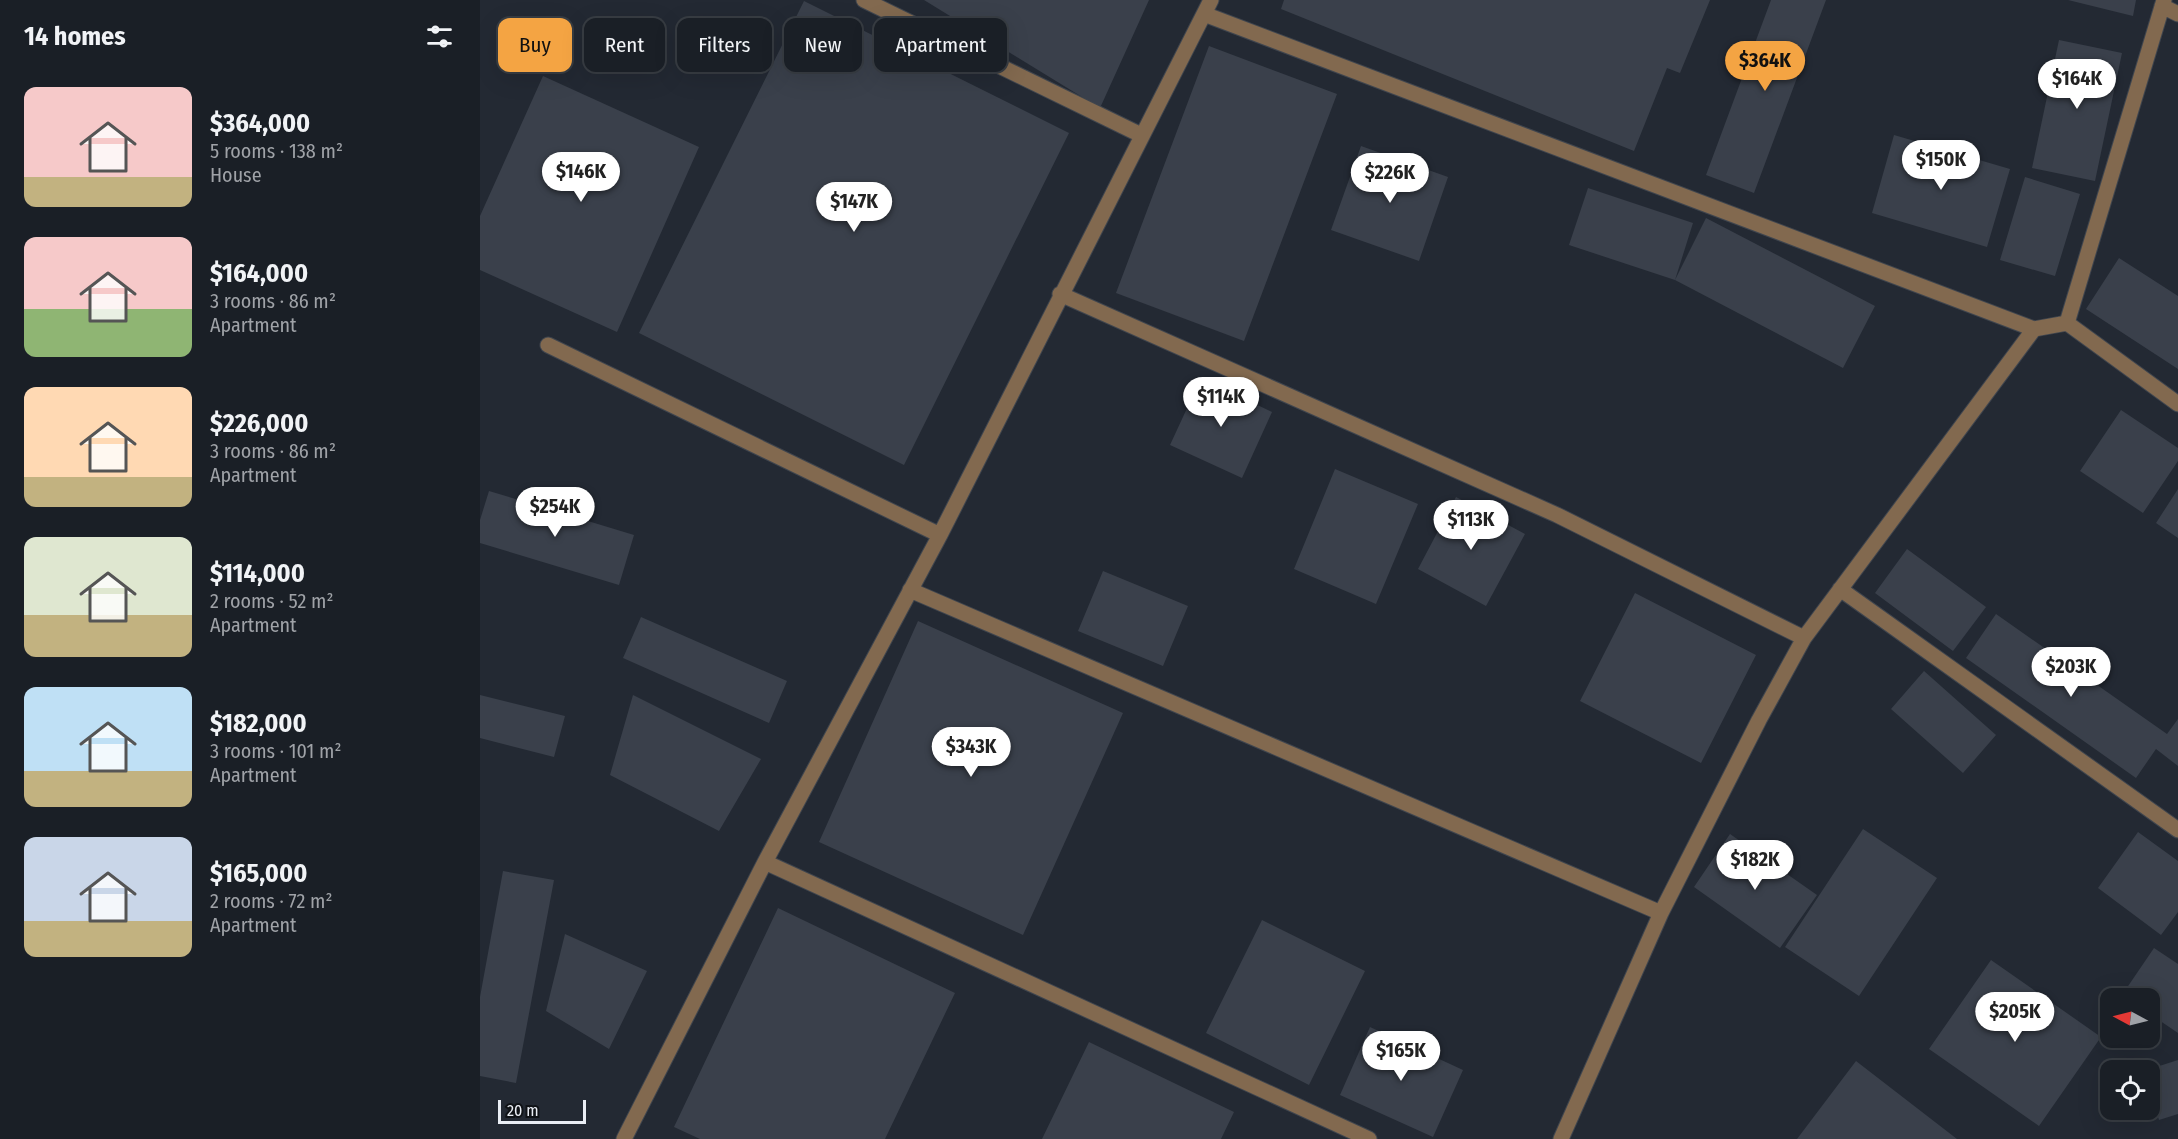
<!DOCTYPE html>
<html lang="en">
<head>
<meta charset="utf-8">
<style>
	body { margin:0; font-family:"Fira Sans Condensed",sans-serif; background:#23272e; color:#f1f3f6; height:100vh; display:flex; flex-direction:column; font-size:22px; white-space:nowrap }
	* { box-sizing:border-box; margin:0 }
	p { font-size:20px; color:#9fa2a7 }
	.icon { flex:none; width:33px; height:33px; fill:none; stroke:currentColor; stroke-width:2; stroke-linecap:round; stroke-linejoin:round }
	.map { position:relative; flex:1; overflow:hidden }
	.drawer { display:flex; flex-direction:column; background:#1a1f26; width:480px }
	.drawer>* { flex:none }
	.guide { position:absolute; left:18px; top:18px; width:570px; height:54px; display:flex; gap:12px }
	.needle { width:39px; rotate:277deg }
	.fabs { position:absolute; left:1620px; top:988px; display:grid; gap:12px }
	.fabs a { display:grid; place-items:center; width:60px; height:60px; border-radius:12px; background:#1a1f26; box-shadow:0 6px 24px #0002,0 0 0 2px #383d43; font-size:30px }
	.scale { position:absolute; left:18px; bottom:15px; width:88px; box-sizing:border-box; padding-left:6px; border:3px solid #eaeef5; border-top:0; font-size:16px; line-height:21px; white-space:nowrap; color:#eaeef5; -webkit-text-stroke:4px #0f1216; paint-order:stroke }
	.price { position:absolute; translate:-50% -51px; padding:0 14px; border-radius:21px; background:#fff; color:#222; font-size:20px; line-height:39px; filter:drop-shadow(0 2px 3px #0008) }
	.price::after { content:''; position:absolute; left:50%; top:36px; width:18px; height:14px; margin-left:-9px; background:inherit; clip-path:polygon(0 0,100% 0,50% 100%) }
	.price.current { background:#f4a443; color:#111 }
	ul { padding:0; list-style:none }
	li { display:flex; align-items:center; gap:18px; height:150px; padding:0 24px }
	li span { display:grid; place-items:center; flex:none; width:168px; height:120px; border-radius:12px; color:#555 }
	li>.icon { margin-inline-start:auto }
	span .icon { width:72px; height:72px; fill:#fffc; stroke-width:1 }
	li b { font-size:26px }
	h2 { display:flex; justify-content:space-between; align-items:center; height:72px; padding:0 24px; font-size:26px }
	.tag { padding:0 21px; border-radius:12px; background:#1a1f26; box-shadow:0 6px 24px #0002,0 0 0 2px #383d43; font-size:21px; line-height:54px }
	.tag.current { background:#f4a443; color:#111 }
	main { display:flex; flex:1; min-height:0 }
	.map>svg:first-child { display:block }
</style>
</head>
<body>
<main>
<section class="drawer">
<h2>14 homes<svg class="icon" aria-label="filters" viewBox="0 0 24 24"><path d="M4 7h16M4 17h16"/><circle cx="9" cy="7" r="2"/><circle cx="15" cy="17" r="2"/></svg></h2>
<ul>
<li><span style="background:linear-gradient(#f6c9c9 75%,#c2b280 0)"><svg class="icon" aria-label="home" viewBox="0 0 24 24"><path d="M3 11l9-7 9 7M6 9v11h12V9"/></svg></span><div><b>$364,000</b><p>5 rooms · 138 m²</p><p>House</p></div></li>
<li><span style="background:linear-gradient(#f6c9c9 60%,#8fb573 0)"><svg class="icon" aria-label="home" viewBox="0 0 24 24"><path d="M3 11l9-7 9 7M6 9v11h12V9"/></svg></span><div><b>$164,000</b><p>3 rooms · 86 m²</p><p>Apartment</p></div></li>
<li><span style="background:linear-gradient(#ffd9b3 75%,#c2b280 0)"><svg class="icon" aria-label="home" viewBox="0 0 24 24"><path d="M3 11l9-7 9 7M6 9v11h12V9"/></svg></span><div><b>$226,000</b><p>3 rooms · 86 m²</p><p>Apartment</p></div></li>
<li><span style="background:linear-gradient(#dfe7d0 65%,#c2b280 0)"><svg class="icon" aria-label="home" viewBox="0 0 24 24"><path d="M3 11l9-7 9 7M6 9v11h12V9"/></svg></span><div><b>$114,000</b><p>2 rooms · 52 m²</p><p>Apartment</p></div></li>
<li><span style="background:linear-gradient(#bfe0f5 70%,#c2b280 0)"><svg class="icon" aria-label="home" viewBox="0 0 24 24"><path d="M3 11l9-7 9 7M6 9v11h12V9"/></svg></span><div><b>$182,000</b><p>3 rooms · 101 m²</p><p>Apartment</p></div></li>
<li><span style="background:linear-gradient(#c9d6e8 70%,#c2b280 0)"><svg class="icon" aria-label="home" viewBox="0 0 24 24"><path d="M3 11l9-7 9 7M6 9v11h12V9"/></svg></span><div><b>$165,000</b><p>2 rooms · 72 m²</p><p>Apartment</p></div></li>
</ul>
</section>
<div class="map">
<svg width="1698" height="1139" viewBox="0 0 1698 1139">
	<rect width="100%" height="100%" fill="#232933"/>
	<!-- building -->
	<path fill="#3a404b" d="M444 0H669L620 108Z
		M804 0H1230L1200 73 1187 68 1154 151 801 9Z
		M1291 0H1346L1274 193 1226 175Z
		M1588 0H1656L1653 16Z
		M324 1 589 133 424 465 159 333Z
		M1579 40 1642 53 1615 181 1552 168Z
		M729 46 857 94 764 341 636 293Z
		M63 76 219 147 137 332 0 270V216Z
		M1414 135 1530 169 1507 247 1392 213Z
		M881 146 968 177 939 261 851 230Z
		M1545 177 1600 194 1575 276 1520 260Z
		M1108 188 1213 223 1195 280 1089 245Z
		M1226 218 1395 306 1363 368 1195 280Z
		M1639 258 1698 296V369L1606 309Z
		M721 378 792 412 762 478 690 445Z
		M1641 410 1698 448V461L1663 513 1600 471Z
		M855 469 938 504 896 604 814 569Z
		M1698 489V538L1676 523Z
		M9 491 154 535 139 585 0 543V520Z
		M976 497 1045 534 1006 606 938 569Z
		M1427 549 1506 607 1473 651 1395 593Z
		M623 571 708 606 683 666 598 631Z
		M1155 593 1276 655 1221 763 1100 701Z
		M1516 614 1687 734 1698 719V766L1676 749 1656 778 1486 658Z
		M161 617 307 681 289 723 143 658Z
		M438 621 643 713 543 935 339 842Z
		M1444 671 1516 735 1483 773 1411 709Z
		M0 695 85 716 74 757 0 738Z
		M153 695 281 759 239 831 130 775Z
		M1383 829 1457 878 1379 996 1305 947Z
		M1658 832 1698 861V912L1681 935 1618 888Z
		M1250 834 1337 895 1300 948 1214 887Z
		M23 871 74 880 36 1083 0 1076V997Z
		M298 908 475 993 405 1139H220L194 1127Z
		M782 920 885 971 829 1085 726 1033Z
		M85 934 167 971 129 1049 66 1011Z
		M1674 948 1698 964V1033L1670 1014V999H1648L1642 995Z
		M1511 960 1621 1037 1559 1126 1449 1049Z
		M890 1027 983 1070 953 1137 860 1095Z
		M609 1042 754 1112 741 1139H562Z
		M1698 1060V1114L1679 1120 1670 1091V1069Z
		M1376 1061 1477 1139H1317Z"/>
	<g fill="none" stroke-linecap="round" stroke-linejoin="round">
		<defs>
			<path id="minor" d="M384 0 661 135
				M1682 6 1698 14
				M724 14 1554 329 1587 323 1698 404
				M580 294 1077 515 1324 638
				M1587 323 1684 0
				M68 345 460 535
				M1360 589 1698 830
				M430 590 1181 913
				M285 862 889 1139
				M144 1139 285 862 460 535 731 0
				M1081 1139 1181 913 1279 720 1324 638 1554 329"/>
		</defs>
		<!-- minor casing -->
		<use href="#minor" stroke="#3f454e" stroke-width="17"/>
		<!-- minor -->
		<use href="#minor" stroke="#82694f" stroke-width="15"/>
	</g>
</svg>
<div class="fabs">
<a><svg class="needle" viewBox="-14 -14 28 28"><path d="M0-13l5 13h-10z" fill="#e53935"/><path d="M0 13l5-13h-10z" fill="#9fa2a7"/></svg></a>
<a><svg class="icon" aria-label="locate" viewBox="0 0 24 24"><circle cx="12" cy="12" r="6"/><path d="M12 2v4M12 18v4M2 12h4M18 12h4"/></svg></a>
</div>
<div class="scale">20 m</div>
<b class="price current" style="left:1285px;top:92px">$364K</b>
<b class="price" style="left:1597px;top:110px">$164K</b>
<b class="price" style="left:1461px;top:191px">$150K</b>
<b class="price" style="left:101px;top:203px">$146K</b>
<b class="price" style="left:910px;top:204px">$226K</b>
<b class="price" style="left:374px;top:233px">$147K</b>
<b class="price" style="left:741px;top:428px">$114K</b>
<b class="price" style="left:75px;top:538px">$254K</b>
<b class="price" style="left:991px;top:551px">$113K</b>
<b class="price" style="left:1591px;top:698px">$203K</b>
<b class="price" style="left:491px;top:778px">$343K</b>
<b class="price" style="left:1275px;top:891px">$182K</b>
<b class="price" style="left:1535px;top:1043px">$205K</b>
<b class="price" style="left:921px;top:1082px">$165K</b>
<div class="guide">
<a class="tag current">Buy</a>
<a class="tag">Rent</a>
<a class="tag">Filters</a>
<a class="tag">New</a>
<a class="tag">Apartment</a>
</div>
</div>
</main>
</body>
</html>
